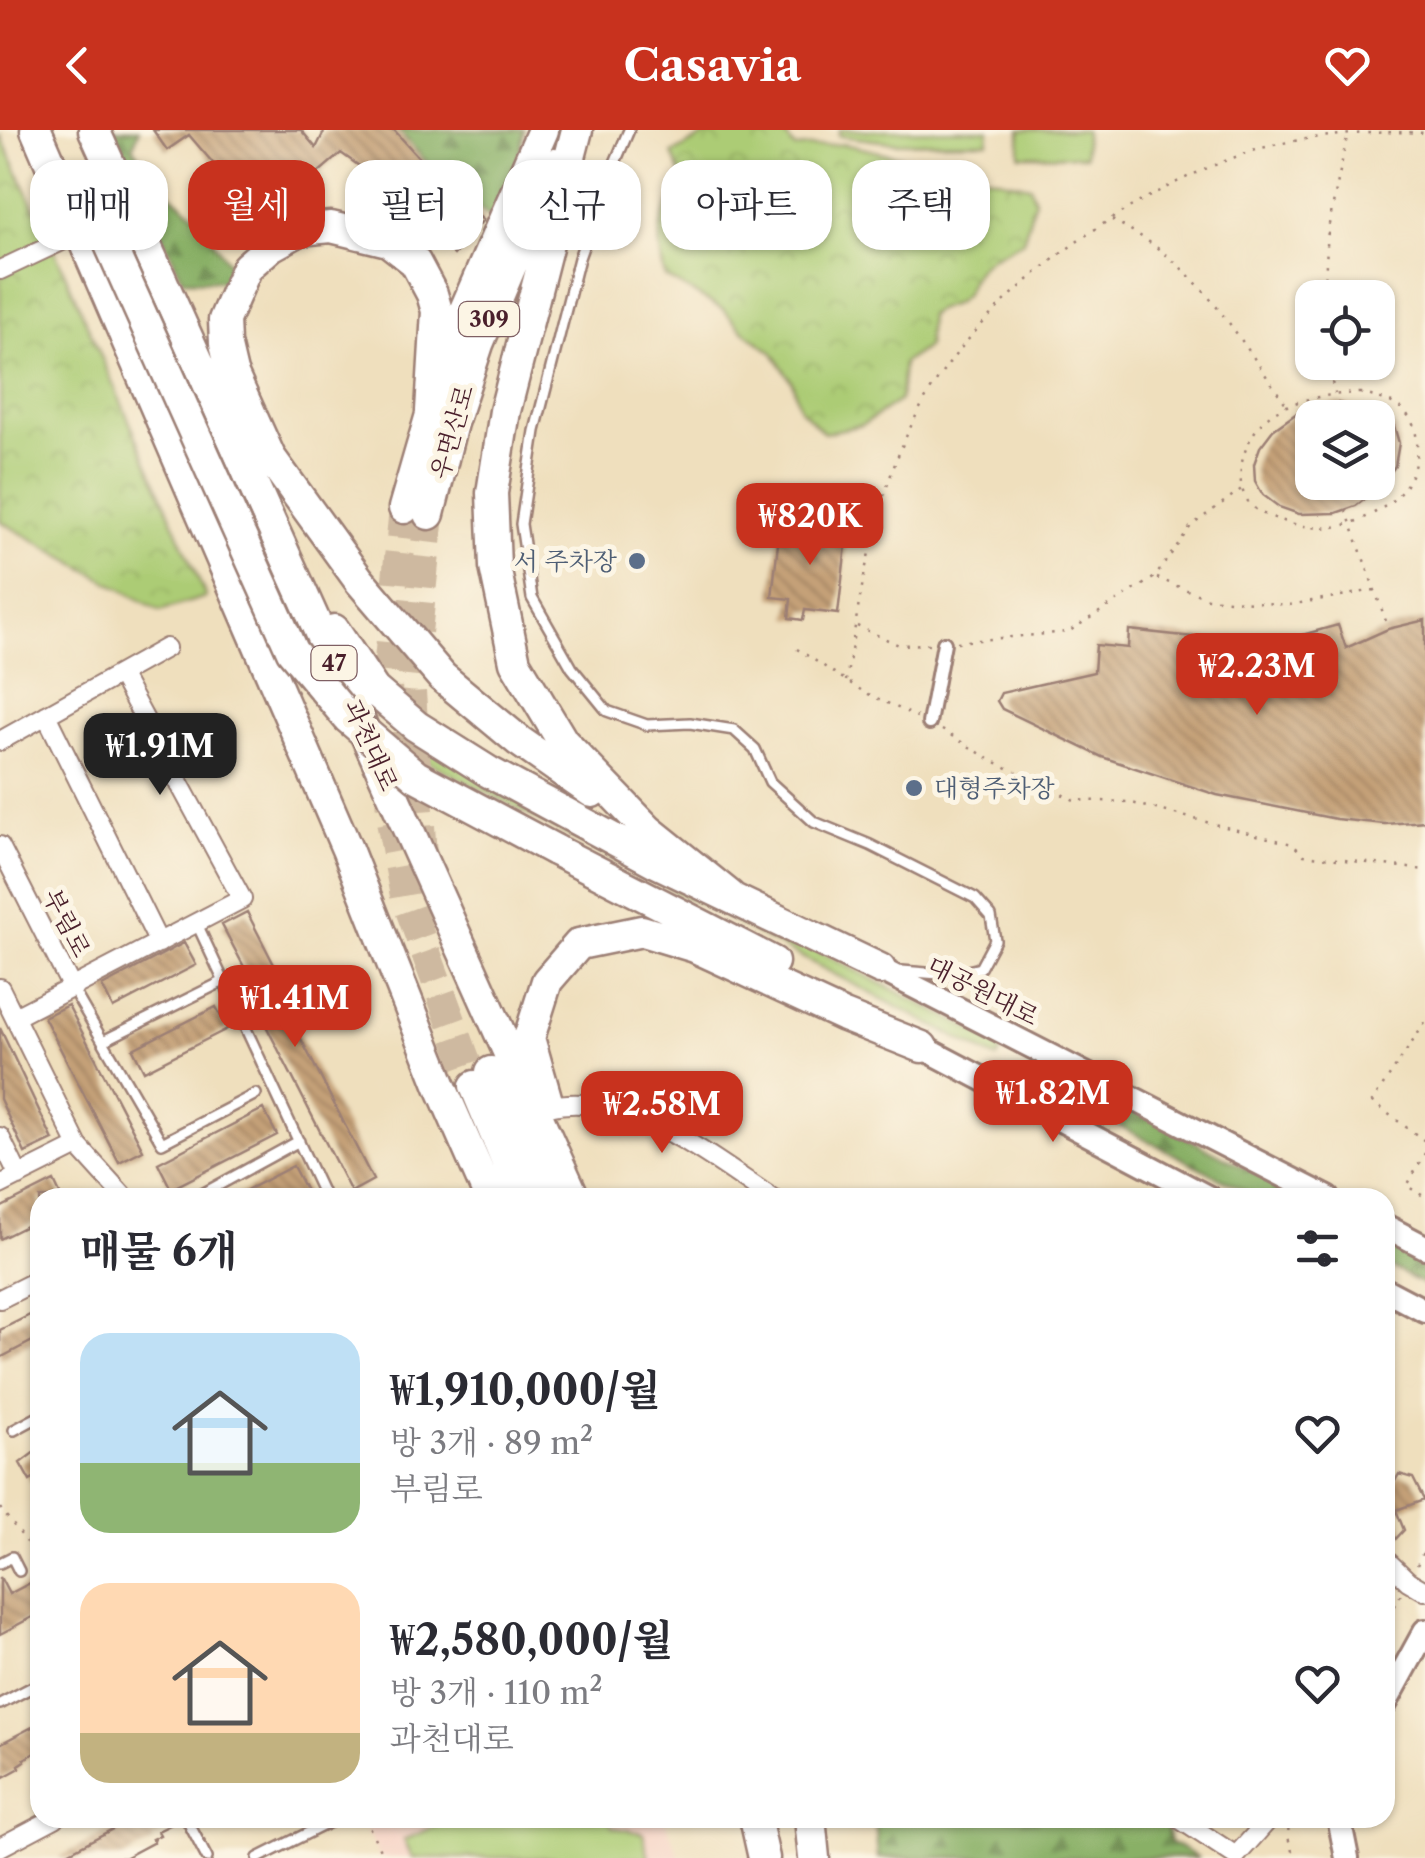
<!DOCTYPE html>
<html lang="ko">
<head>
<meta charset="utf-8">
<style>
	body { margin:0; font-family:"Libre Caslon Text","Noto Serif KR",serif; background:#f7f7f7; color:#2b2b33; height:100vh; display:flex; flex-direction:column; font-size:38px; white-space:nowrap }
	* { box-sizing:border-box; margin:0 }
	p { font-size:32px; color:#7c7c81 }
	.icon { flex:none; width:55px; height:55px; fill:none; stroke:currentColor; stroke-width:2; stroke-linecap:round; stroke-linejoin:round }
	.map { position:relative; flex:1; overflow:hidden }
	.sheet { position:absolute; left:30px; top:1058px; width:1365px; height:640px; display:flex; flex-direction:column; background:#fff; border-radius:30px; box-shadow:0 2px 8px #0004 }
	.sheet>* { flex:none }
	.banner { position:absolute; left:30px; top:30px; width:1365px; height:90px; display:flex; gap:20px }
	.tools { position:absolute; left:1295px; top:150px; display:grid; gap:20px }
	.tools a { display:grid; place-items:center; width:100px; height:100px; border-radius:20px; background:#fff; box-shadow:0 2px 8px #0004; font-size:50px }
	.price { position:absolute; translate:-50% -85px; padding:0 22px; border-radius:20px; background:#c8321e; color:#fff; font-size:32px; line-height:65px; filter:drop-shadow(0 2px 5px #0008) }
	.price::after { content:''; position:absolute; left:50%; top:60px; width:30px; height:22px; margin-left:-15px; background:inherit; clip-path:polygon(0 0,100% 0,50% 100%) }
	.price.active { background:#222; color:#fff }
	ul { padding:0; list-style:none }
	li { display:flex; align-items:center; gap:30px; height:250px; padding:0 50px }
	li span { display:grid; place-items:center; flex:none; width:280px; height:200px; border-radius:30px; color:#555 }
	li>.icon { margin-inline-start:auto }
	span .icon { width:120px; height:120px; fill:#fffc; stroke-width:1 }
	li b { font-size:42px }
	h2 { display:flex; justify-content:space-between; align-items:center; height:120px; padding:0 50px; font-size:42px }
	.pill { padding:0 35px; border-radius:30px; background:#fff; box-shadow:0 2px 8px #0004; font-size:35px; line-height:90px }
	.pill.active { background:#c8321e; color:#fff }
	header { display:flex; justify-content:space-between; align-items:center; height:130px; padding:0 50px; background:#c8321e; color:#fff; font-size:45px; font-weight:800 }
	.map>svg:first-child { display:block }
</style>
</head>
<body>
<header><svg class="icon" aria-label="back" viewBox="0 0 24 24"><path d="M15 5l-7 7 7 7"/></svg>Casavia<svg class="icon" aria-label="heart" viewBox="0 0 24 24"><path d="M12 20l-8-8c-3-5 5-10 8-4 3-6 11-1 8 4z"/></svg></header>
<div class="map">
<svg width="1425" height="1728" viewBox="0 0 1425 1728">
	<defs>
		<pattern id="forest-firs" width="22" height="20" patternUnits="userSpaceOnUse" patternTransform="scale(2.5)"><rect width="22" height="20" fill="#89b066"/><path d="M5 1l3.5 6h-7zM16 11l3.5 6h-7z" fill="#728f54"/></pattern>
		<pattern id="park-crowns" width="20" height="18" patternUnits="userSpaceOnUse" patternTransform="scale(2.5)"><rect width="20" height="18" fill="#accc74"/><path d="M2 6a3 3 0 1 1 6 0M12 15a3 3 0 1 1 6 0" fill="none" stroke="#96af65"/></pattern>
		<pattern id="building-back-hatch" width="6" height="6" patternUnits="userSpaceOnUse" patternTransform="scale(2.5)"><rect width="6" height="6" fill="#c5a178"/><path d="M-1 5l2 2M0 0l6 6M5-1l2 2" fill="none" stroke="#a28363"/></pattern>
	</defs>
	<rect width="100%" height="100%" fill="#fcf5e5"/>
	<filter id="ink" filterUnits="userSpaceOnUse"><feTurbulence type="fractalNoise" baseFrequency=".01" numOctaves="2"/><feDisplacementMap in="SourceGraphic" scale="20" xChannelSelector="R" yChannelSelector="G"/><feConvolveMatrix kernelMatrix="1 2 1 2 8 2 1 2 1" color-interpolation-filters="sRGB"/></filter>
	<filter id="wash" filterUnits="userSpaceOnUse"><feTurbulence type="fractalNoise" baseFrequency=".0048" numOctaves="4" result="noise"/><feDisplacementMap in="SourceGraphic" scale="40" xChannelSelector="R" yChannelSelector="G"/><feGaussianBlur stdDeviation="2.25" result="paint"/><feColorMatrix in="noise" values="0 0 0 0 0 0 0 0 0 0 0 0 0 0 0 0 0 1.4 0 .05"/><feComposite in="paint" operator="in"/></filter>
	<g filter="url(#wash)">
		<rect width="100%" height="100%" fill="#efdfbd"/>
		<!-- built -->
		<path fill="#f6d2c4" d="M360 1688H664L680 1728H380Z"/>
		<!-- grass -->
		<path fill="#accc74" stroke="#7b7650" stroke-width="2.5" d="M839 0H989L988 12 897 13 839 6Z
			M1020 0H1085V26L1020 25Z
			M404 598 710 766 1004 916 997 929 397 616Z
			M454 1688H608L613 1697 643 1703 649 1728H412L404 1710Z"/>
		<!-- forest -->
		<path fill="url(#forest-firs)" stroke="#6a6848" stroke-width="2.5" d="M113 0H139L133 17 159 54 194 84 231 136 223 151 183 150Z
			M398 0H524L518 34 492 89 444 52Z
			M1062 944 1302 1067H1257L1052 961Z
			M1385 1110 1425 1130V1155L1385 1134Z
			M875 1688H1165L1170 1712 1199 1728H878Z"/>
		<!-- park -->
		<path fill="url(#park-crowns)" stroke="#7b7650" stroke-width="2.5" d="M715 0H781L795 18 844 14 1030 56 1035 70 1023 111C1008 120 984 127 975 143 969 152 969 164 958 171 949 178 939 176 929 185L927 217 903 233 900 270 862 295 824 303 800 279 792 252 773 223 741 199 724 180 665 147C654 100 658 91 683 50L672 24Z
			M0 4 63 139 206 467 160 481 0 391Z"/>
		<g id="blocks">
			<!-- building -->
			<path fill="url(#building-back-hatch)" fill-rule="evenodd" d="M153 0H301L316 18 325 0H394L431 41 429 43 483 90 454 125 400 71 396 74 362 38 341 23 243 108 234 96 250 81 224 46 189 5 167 20Z
				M1338 273 1388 284 1385 288 1394 296 1399 313 1395 336 1384 352H1387L1356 376 1336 383 1299 384 1279 377 1263 365 1255 351 1254 334 1260 317 1273 300 1297 283ZM1312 288H1378V352H1312Z
				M802 393 848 398 838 484 805 480 803 490 789 488 791 469 772 467 780 396 801 398Z
				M1425 490V691L1385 694 1336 689 1217 665 1102 627 1002 579 997 571 1001 563 1094 542 1096 515 1128 518 1129 500 1266 515 1338 495 1346 518 1388 499Z
				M247 782 287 860 278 864 373 1050 351 1062 255 874 262 871 222 795Z
				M184 813 196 835 113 878 102 856Z
				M68 875 143 1020 119 1032 44 887Z
				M216 877 227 899 144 941 133 919Z
				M0 898 53 1010 25 1023 0 969Z
				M263 979 277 1005 171 1059 158 1033Z
				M293 1036 307 1063 298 1068H231Z
				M54 1051 62 1068H40V1089L0 1109V1078Z
				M40 1180V1207L0 1228V1200Z
				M40 1318V1352L37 1347 30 1351 20 1333Z
				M1399 1344 1413 1348 1424 1370 1396 1380 1404 1400 1392 1413 1385 1409V1356L1389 1362Z
				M0 1447 9 1464 36 1450 40 1456V1478L34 1482 36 1485 0 1504Z
				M40 1593V1620L24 1629 25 1631 19 1635 20 1638 0 1649V1614Z
				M118 1688H178V1691L158 1701 160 1705 152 1709 154 1712 124 1728H58L122 1694Z"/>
		</g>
	</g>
	<g filter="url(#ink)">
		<use href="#blocks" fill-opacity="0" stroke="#9c7f74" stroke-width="2.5"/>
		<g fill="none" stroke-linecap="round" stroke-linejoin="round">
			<!-- trunk-tunnel -->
			<path stroke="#ceb9a0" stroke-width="30" stroke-dasharray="30 15" stroke-linecap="butt" d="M404 378 387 551 391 691 405 766 472 948
				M422 726 411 562 429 384"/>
			<defs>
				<path id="service" d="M629 0 602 63 579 128 535 301 521 394 532 468 572 538 607 581 647 595 690 593 734 600 755 619 770 652 814 692 870 715 975 768 991 786 995 810 980 838 951 845 902 841
					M197 794 325 1068
					M72 858 162 1013 256 964
					M103 911 224 851
					M195 1068 299 1011
					M14 1300 40 1286
					M0 1433 12 1427 19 1441
					M0 1574 40 1553
					M186 1688 207 1728
					M258 1728 338 1688"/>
				<path id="pedestrian" d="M929 593 944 513"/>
				<path id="minor" d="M0 140 81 102
					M46 585 159 813
					M0 611 166 518
					M0 716 72 858
					M0 858 78 1016 125 1068
					M15 887 242 769 120 544
					M548 977C625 958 710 1027 772 1068
					M0 1007 19 1046
					M0 1055 78 1016
					M0 1169 40 1149
					M1385 1429 1408 1451 1425 1461
					M1178 1688 1236 1726 1270 1688
					M0 1717 55 1688"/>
				<path id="tertiary" d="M880 839 1328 1068
					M922 917 1209 1068
					M1385 1096 1425 1117
					M1385 1160 1425 1181
					M1385 1574 1425 1501
					M1339 1688 1347 1728"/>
				<path id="trunk" d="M36 0 347 719 442 959 490 1068
					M94 0 574 1068
					M577 0 505 281 492 363 495 437 515 532 563 612 648 700 730 766
					M233 245 270 327 359 450 442 547 519 611 592 662
					M237 264 225 213 224 190 247 137 271 116 300 100 331 97 388 111 415 132 432 164 437 181 431 281
					M404 378 454 205 543 0
					M429 384 452 293 478 214 554 34
					M334 500 374 560 416 596 489 642 656 732 880 839
					M555 720 773 832
					M491 942 547 1068
					M475 956 522 1068
					M547 971 529 908 547 851 579 814 642 801 695 817 844 886 922 917
					M755 1688 764 1728
					M810 1688 814 1728"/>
			</defs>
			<!-- service casing -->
			<use href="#service" stroke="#9c7f74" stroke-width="14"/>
			<!-- pedestrian casing -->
			<use href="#pedestrian" stroke="#9c7f74" stroke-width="18"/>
			<!-- minor casing -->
			<use href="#minor" stroke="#9c7f74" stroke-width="22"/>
			<!-- tertiary casing -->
			<use href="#tertiary" stroke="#9c7f74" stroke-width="28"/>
			<!-- trunk casing -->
			<use href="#trunk" stroke="#9c7f74" stroke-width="35"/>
			<!-- path -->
			<path stroke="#9c7f74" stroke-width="2.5" stroke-dasharray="2.5 8" stroke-linecap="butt" d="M1112 90C1198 133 1232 199 1286 274
				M1324 168 1328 99 1347 7
				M1327 232 1335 264
				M1360 263C1373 267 1392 270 1403 280 1425 300 1419 342 1400 363 1386 379 1360 392 1340 396 1315 401 1290 394 1266 385 1220 367 1244 297 1278 280 1304 267 1332 264 1360 263Z
				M1346 380 1387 494
				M1157 448 1207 468 1289 475 1375 460
				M857 496 899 515 929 514
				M957 512 1068 502 1155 447 1191 396 1243 358
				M797 519 864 562 917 587
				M846 551C861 461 873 371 915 288 976 166 1131 59 1259 19 1300 6 1382 0 1425 3
				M942 600 991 630 1074 670 1128 672 1292 714 1304 725 1425 740
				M1425 893 1372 972 1425 1011
				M1425 1023 1407 1056 1425 1067
				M0 1378 40 1429
				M1417 1435 1425 1418
				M1385 1495 1401 1464
				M365 1688 384 1728
				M1289 1688 1288 1707 1294 1728"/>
			<!-- service -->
			<use href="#service" stroke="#fff" stroke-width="9"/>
			<!-- pedestrian -->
			<use href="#pedestrian" stroke="#fff" stroke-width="12"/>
			<!-- minor -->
			<use href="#minor" stroke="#fff" stroke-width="18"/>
			<!-- tertiary -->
			<use href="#tertiary" stroke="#fff" stroke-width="22"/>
			<!-- trunk -->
			<use href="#trunk" stroke="#fff" stroke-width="30"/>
			<defs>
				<path id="trunk-bridge" d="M99 90 292 521 348 588 416 646 555 720"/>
			</defs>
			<!-- trunk-bridge casing -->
			<use href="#trunk-bridge" stroke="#9c7f74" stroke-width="35" stroke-linecap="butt"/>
			<!-- trunk-bridge -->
			<use href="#trunk-bridge" stroke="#fff" stroke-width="30"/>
		</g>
	</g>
	<!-- markers -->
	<g fill="#5c6f8a" stroke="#fcf5e5" stroke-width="4">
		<circle cx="637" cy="431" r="10"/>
		<circle cx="914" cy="658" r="10"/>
	</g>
	<g text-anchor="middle" stroke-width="10" stroke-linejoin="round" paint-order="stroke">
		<!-- shield labels -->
		<g fill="#fcf5e5" stroke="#7f5f63" stroke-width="2.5">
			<rect x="459" y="172" width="60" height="34" rx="8"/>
			<rect x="311.5" y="516" width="45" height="34" rx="8"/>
		</g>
		<g font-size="22" font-weight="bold" fill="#4a1f2b">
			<text x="489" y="197">309</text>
			<text x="334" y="541">47</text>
		</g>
		<!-- street labels -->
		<g font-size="25" fill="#4a1f2b" stroke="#fcf5e5">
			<text transform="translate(452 302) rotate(-74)" y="9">우면산로</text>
			<text transform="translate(371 615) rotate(66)" y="9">과천대로</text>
			<text transform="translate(67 793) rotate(63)" y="9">부림로</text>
			<text transform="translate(983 861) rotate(27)" y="9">대공원대로</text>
		</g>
		<!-- service labels -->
		<g font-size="25" fill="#4e5e75" stroke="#fcf5e5" text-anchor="end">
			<text x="617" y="440">서 주차장</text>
			<text x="934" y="667" text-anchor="start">대형주차장</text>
		</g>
	</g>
</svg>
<div class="tools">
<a><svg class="icon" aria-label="locate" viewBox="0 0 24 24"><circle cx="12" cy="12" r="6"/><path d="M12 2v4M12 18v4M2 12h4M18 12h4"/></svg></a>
<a><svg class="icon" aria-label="layers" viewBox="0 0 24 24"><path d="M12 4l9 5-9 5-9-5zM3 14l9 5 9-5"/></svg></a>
</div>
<b class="price" style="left:810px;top:438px">₩820K</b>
<b class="price" style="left:1257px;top:588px">₩2.23M</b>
<b class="price active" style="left:160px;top:668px">₩1.91M</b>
<b class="price" style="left:295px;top:920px">₩1.41M</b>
<b class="price" style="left:1053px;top:1015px">₩1.82M</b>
<b class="price" style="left:662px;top:1026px">₩2.58M</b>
<div class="banner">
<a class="pill">매매</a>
<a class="pill active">월세</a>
<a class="pill">필터</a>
<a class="pill">신규</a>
<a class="pill">아파트</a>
<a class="pill">주택</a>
</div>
<section class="sheet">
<h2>매물 6개<svg class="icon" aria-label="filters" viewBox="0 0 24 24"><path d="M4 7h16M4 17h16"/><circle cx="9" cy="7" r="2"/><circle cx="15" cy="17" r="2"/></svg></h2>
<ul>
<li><span style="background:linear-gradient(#bfe0f5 65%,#8fb573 0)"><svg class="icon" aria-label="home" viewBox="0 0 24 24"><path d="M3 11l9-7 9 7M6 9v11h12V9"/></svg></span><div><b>₩1,910,000/월</b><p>방 3개 · 89 m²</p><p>부림로</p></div><svg class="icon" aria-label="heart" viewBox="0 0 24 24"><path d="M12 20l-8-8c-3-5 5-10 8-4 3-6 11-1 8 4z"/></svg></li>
<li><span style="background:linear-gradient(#ffd9b3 75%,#c2b280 0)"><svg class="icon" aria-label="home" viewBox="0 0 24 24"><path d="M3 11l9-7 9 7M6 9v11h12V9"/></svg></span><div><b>₩2,580,000/월</b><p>방 3개 · 110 m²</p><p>과천대로</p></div><svg class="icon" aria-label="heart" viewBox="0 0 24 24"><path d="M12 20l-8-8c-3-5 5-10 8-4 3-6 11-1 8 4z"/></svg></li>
</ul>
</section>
</div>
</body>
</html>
